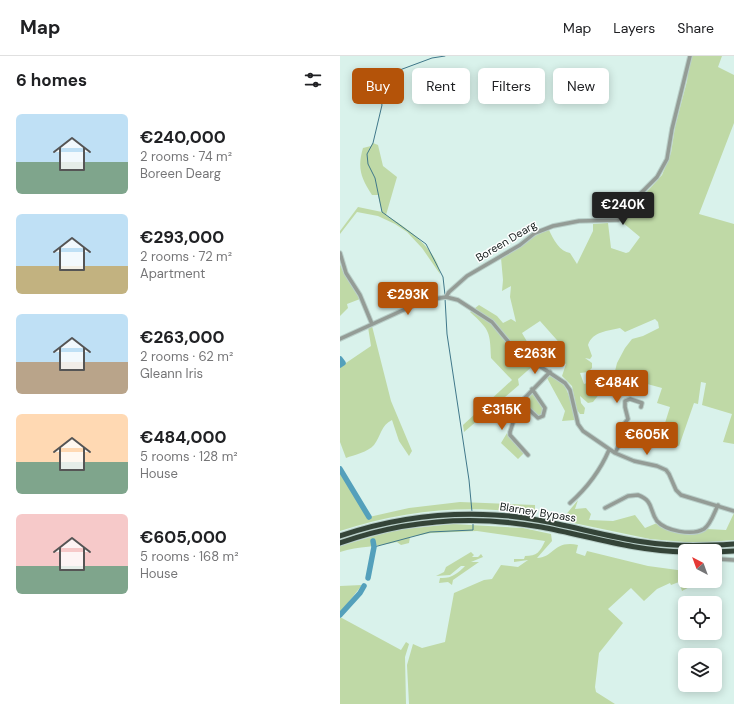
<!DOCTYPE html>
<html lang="en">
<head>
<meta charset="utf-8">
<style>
	body { margin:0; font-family:"DM Sans",sans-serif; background:#f2f2f2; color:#202124; height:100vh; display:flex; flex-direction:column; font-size:15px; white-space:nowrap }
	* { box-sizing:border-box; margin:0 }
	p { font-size:13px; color:#757577 }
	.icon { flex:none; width:22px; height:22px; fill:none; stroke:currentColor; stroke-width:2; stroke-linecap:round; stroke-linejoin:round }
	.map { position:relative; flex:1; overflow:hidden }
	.details { display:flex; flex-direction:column; background:#fff; width:340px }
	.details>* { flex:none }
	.guide { position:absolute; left:12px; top:12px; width:322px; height:36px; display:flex; gap:8px }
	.needle { width:26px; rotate:319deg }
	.fabs { position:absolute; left:338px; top:488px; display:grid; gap:8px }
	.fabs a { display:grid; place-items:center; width:44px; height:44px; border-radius:6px; background:#fff; box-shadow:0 2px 10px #0003; font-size:20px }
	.price { position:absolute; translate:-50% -34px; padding:0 9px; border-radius:4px; background:#b45309; color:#fff; font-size:13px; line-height:26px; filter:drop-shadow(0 1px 2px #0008) }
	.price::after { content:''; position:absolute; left:50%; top:24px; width:12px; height:9px; margin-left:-6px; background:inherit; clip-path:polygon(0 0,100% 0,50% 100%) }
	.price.current { background:#222; color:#fff }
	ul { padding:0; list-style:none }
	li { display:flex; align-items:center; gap:12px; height:100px; padding:0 16px }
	li span { display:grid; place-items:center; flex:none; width:112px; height:80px; border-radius:6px; color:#555 }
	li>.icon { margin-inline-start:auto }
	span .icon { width:48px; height:48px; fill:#fffc; stroke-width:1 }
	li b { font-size:17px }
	h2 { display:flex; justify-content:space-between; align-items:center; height:48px; padding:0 16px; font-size:17px }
	.chip { padding:0 14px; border-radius:6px; background:#fff; box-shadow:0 2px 10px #0003; font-size:14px; line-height:36px }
	.chip.current { background:#b45309; color:#fff }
	header { display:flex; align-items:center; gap:24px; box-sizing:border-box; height:56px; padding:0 20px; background:#fff; border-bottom:1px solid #e0e0e0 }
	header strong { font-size:19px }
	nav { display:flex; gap:22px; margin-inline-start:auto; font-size:14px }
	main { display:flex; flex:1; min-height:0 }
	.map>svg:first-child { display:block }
</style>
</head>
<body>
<header>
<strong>Map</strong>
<nav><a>Map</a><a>Layers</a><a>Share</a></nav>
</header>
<main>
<section class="details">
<h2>6 homes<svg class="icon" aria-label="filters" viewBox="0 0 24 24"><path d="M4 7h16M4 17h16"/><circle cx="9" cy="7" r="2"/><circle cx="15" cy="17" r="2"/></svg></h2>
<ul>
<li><span style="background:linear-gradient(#bfe0f5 60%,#7fa58c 0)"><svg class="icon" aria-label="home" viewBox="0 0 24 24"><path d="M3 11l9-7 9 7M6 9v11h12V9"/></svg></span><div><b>€240,000</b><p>2 rooms · 74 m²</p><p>Boreen Dearg</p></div></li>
<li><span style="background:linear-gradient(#bfe0f5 65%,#c2b280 0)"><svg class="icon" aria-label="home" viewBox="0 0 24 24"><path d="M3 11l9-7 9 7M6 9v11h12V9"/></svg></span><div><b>€293,000</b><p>2 rooms · 72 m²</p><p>Apartment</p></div></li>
<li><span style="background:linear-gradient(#bfe0f5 60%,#b9a48a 0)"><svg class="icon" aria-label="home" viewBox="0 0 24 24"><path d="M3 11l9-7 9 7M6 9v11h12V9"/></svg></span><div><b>€263,000</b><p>2 rooms · 62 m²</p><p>Gleann Iris</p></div></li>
<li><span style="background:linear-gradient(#ffd9b3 60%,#7fa58c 0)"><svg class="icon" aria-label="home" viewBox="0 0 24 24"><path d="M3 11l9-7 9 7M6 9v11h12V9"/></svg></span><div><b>€484,000</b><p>5 rooms · 128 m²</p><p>House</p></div></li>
<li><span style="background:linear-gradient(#f6c9c9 65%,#7fa58c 0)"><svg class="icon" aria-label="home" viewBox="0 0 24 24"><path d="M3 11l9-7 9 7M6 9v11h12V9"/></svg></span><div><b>€605,000</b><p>5 rooms · 168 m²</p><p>House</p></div></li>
</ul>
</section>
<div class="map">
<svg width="394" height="648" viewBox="0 0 394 648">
	<rect width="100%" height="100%" fill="#d9f2eb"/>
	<!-- green -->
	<path fill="#bfd9a6" d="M350 0H382L378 11 394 19V67L359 158 394 168V388L383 386 392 358 362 349 366 327 361 326 358 348 354 347 339 390 320 383 330 351 317 347 322 332 274 319 277 307 285 292 292 283 303 280 319 272 318 266 315 263 285 276 280 272C268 275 253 275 248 289L252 300 250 303 245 302 252 307V312L248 316 240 317 244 328C255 325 259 317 268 327L253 346 248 347 240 340 241 347 245 352 244 358H240L237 354 232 330 222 320 226 308 223 307V303L218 299 204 306 200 304 217 296 220 297 224 292 200 265 182 277 189 289 195 308 178 323 179 329 124 376 123 369 172 324 151 302C150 276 150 274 130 256L139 249 157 260 163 267 171 263 176 266 170 241 171 230 162 235 163 224 161 202C178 193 191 179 209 174 213 183 220 196 230 197L237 208 253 175V168L268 167 271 192 286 197 289 196 300 181 282 166 290 156 293 158 305 138 322 119 331 97 335 71 347 25Z
		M33 87 38 89 43 110 57 121 46 159C66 171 98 194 100 218L82 192 67 176 55 168 38 160 17 156 0 178V175L18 151 42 156 38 139H32C21 122 17 112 23 92L31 90Z
		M0 208 4 218 20 243 7 248 8 252 0 260Z
		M32 270 51 345 72 395 69 400 59 385 52 364C41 369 41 380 34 389 28 396 14 399 6 402L0 386V311L31 290 28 271Z
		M210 320C229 323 231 349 235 364L222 365 225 355 207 322Z
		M193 336 204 353 202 358 199 360 184 346Z
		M167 377 169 381 184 397 178 403 161 387Z
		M0 413 29 461 69 452 120 446 195 449V458C128 448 64 454 0 475Z
		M238 444 235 453 246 452 251 458 249 464 273 465 295 459 305 472 317 467 325 473 350 479 367 473 386 474 394 457V484L356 487 310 483 205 461 206 456 224 461Z
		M113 468 183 472 211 478 212 485 197 502C214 502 213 484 238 489L236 497 245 500 247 495 308 510 345 515V525H361L342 535 339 526 331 529 330 527 317 533 304 545 291 532 268 553 283 567 259 597 255 631 256 636 275 648H69L67 609 73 588 82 592 105 586 114 537 144 524 152 523 161 509 178 511 188 504 174 506V503H184L185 500C197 500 200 496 205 485L137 475 91 477 70 481 69 487 61 489 57 486C37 491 19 490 0 496V490L55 474Z
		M131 496 134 499 132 501H138L141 498 143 501 131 506H139L113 524 112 529 108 526 99 527 100 522C111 523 118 517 125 510H121L110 519 96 520 104 516 106 511Z
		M22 529 0 557V530Z
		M0 561 61 594 66 586 69 588 65 601 66 648H0Z"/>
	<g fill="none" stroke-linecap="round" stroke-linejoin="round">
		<!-- stream -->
		<path stroke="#40788a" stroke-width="1" d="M105 0 92 2 57 15 47 22 38 34 42 49 33 87 27 98 28 108 35 122 42 156 86 188 103 221 105 239
			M105 242 107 278 129 424 132 456
			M132 461V462
			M34 491 90 476 133 474V468"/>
		<!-- river -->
		<path stroke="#54a0bb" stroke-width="5.5" d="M0 303 3 307 0 309
			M0 413 29 461
			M28 522 34 491 33 485
			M0 559 20 537 24 530"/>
		<defs>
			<path id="minor" d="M0 197 6 217 20 239 32 268
				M106 241 109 236 127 220 180 189 195 177 213 170 239 165 278 164 282 162 301 137 317 121 327 103 332 73 350 0
				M0 283 83 245 106 241 118 244 152 266 171 289 183 299 225 327 230 334 238 368 243 375 275 397 294 405 317 410 326 414 329 418 336 434 341 439 394 455
				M181 346 198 362 203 360 205 352 192 333
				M275 397 282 383 280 373 288 363 285 351V345L290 343 302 347 301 351
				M188 399 170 379V376L179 348 210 316
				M230 447C247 432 260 415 269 394
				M265 452 288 440 298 439C314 445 309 454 317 465 326 475 352 480 364 473 371 468 374 457 378 449
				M379 503 394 504"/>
			<path id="highway" d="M0 480C50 463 102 456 155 459 205 461 254 479 304 486 334 491 364 490 394 488
				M0 487C65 464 134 459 201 471 249 480 295 495 345 496
				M375 496 394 495
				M375 502 379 503"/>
		</defs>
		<!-- minor casing -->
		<use href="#minor" stroke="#b9cfc9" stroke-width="5.5"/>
		<!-- highway casing -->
		<use href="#highway" stroke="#b9cfc9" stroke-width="7"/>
		<!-- minor -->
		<use href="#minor" stroke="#949c96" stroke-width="3.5"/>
		<!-- highway -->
		<use href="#highway" stroke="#344438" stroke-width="5"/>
	</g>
	<g text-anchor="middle" stroke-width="3" stroke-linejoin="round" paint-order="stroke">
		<!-- street labels -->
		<g font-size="11" fill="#111a18" stroke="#fff">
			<text transform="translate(166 185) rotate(-31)" y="4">Boreen Dearg</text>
			<text transform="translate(198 456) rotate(9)" y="4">Blarney Bypass</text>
		</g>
	</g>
</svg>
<div class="fabs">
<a><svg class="needle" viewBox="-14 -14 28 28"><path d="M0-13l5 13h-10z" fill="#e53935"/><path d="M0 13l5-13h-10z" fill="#757577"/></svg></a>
<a><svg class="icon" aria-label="locate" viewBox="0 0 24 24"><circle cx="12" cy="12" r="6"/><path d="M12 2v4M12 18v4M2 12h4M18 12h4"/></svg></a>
<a><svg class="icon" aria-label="layers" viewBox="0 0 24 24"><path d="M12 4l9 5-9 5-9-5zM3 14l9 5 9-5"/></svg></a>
</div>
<b class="price current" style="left:283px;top:170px">€240K</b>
<b class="price" style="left:68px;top:260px">€293K</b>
<b class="price" style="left:195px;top:319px">€263K</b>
<b class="price" style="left:277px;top:348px">€484K</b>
<b class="price" style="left:162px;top:375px">€315K</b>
<b class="price" style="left:307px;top:400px">€605K</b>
<div class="guide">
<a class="chip current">Buy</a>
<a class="chip">Rent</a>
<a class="chip">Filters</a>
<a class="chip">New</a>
</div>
</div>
</main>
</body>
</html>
